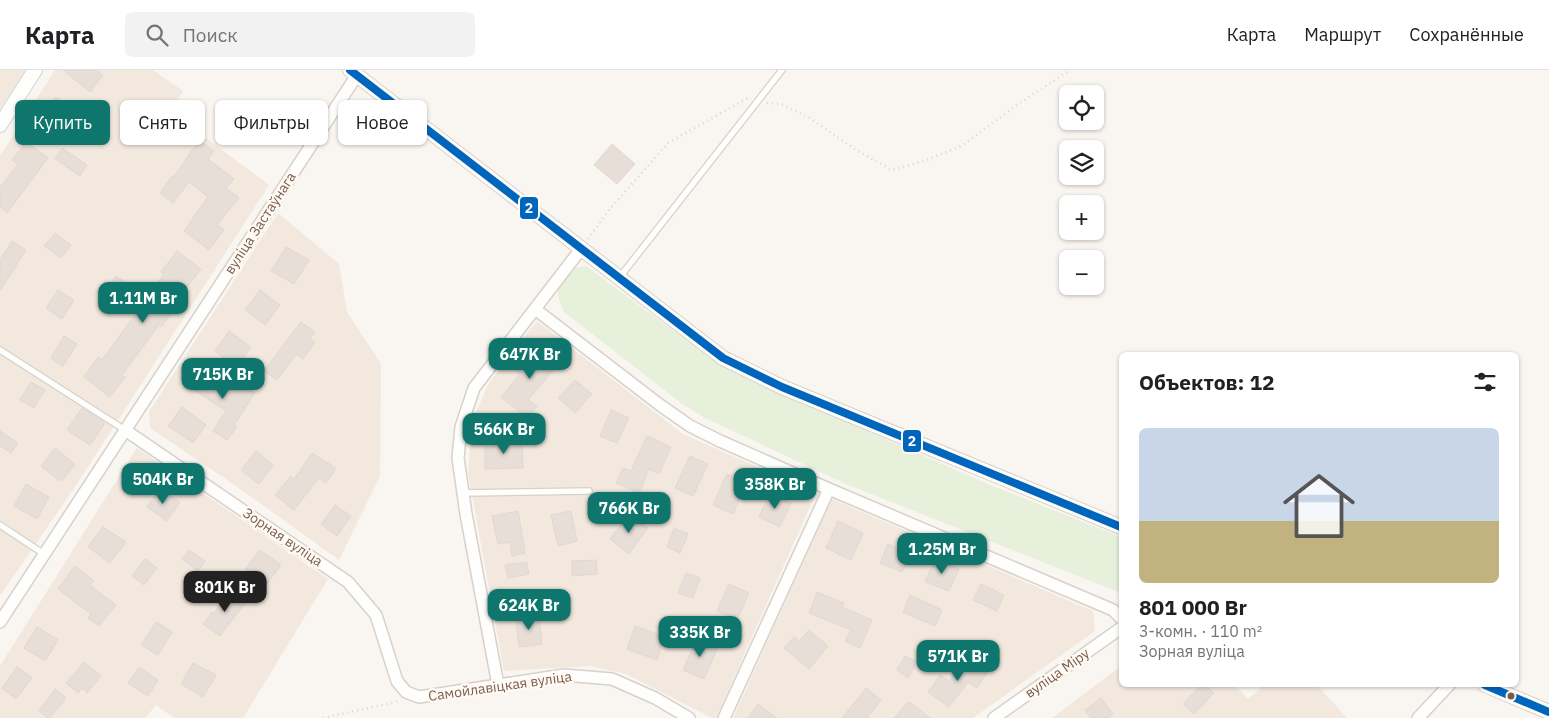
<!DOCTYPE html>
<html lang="ru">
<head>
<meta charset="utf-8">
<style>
	body { margin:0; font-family:"IBM Plex Sans",sans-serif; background:#f2f2f2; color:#202124; height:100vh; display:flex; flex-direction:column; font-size:19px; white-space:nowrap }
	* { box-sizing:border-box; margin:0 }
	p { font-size:16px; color:#757577 }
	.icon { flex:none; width:28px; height:28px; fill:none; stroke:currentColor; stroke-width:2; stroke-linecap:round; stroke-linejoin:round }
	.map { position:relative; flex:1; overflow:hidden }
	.side { position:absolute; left:1119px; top:282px; width:400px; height:335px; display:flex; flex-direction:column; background:#fff; border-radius:8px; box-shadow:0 1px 4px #0004 }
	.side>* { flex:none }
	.banner { position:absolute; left:15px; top:30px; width:475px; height:45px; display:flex; gap:10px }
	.controls { position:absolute; left:1059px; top:15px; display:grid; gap:10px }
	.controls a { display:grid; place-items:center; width:45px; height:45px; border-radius:8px; background:#fff; box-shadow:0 1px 4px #0004; font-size:25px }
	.price { position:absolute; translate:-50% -42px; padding:0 11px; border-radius:10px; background:#0f766e; color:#fff; font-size:16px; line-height:32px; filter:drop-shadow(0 1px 2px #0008) }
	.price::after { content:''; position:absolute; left:50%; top:30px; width:15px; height:11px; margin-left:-8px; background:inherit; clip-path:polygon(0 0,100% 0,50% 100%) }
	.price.on { background:#222; color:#fff }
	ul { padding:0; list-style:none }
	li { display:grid; align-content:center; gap:10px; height:265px; padding:0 20px }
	li span { display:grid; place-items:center; height:155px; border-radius:8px; color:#555 }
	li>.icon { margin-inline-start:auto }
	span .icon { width:90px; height:90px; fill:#fffc; stroke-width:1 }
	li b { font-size:21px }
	h2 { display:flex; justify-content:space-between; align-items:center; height:60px; padding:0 20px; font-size:21px }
	.chip { padding:0 18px; border-radius:8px; background:#fff; box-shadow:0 1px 4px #0004; font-size:18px; line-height:45px }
	.chip.on { background:#0f766e; color:#fff }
	header { display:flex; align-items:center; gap:30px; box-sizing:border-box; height:70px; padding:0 25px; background:#fff; border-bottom:1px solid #e0e0e0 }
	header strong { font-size:24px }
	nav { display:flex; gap:28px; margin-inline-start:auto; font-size:18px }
	.search { width:350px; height:45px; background:#f2f2f2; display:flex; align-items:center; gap:12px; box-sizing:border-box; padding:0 18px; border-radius:8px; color:#757577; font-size:19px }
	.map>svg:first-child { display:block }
</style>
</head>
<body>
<header>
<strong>Карта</strong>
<div class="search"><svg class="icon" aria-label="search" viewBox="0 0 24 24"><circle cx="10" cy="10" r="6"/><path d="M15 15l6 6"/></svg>Поиск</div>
<nav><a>Карта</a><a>Маршрут</a><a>Сохранённые</a></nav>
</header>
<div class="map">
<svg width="1549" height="648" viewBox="0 0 1549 648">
	<rect width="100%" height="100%" fill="#f9f5f0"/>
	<!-- residential -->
	<path fill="#f2e8de" d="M0 0H25L0 39Z
		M55 0H153L183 21 171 42 269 115 77 414 0 526V86Z
		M278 143 339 194 347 242 381 294 380 406 339 490 239 418 150 358 149 342Z
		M537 251 683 364 816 423 716 648H712L626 604 591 596 504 601 468 403 472 351 489 313Z
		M137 378 328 509 243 648H174L156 635 146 647 139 648H0V596Z
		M832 429 1093 541 1095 561 973 648H733Z
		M1121 596V615H1235L1248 629 1264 615H1317L1347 648H1052Z"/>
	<!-- green -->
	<path fill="#e7f0db" d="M586 196 709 287 735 303 983 412 1121 467V523L846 414 705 348 681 333 564 242C553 216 557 219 573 198Z"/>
	<!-- building -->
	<path fill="#e6ded7" stroke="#e2d8d2" d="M63 0H97L103 5 90 22Z
		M56 27 72 38 64 48 72 54 61 68 38 50Z
		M142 38 158 49 145 66 130 56Z
		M199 70 214 81 208 89 234 109 226 118 239 128 217 155 224 160 209 180 184 161 208 127 189 112 173 133 160 123 172 106 174 107Z
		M26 72 48 88 7 143 0 137V117L18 94 12 90Z
		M612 74 635 94 617 114 594 95Z
		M62 78 87 95 80 106 55 89Z
		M55 163 71 175 61 188 44 176Z
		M12 171 26 180 0 221V190Z
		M286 177 309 190 294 214 271 201Z
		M177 181 201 199 173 236 176 238 161 257 159 255 122 305 125 307 110 327 84 307 98 287 102 290 139 239H138L164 204 161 202Z
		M116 206 128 214 115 234 102 225Z
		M58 220 74 230 62 249 46 238Z
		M260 220 280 235 265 255 245 240Z
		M301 252 315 262 310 268 315 272 303 289 296 284 277 310 264 301Z
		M229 261 251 277 237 297 215 281Z
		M64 266 77 274 63 296 51 288Z
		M536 274 559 294 528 330 537 336 527 348 501 327 520 304 514 299Z
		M203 298 237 321 241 314 255 323 234 355 237 357 227 370 213 361 226 341 190 317Z
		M575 310 592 324 575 343 558 328Z
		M31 312 45 320 34 338 20 330Z
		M182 337 206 355 193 373 168 356Z
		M82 338 105 353 90 375 67 360Z
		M611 340 629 348 617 373 600 366Z
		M0 361 18 373 11 383 0 376Z
		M647 366 671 377 659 404 649 399 639 423 616 413 623 398 631 401Z
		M522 370 523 398 485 399V371Z
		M55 378 75 394 63 410H59L41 396Z
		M256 381 273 395 259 414 241 400Z
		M312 383 336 398 326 413 319 408 294 440 275 425 291 406 294 409Z
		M690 386 708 394 693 426 675 418Z
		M727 404 747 412 733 444 713 435Z
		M26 414 49 427 37 449 14 436Z
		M160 418 180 432 167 451 147 437Z
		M770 423 791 433 780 457 759 447Z
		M335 435 351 446 337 466 321 454Z
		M518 441 525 483 512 486 510 472 498 474 492 446Z
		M571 441 577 471 558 476 551 445Z
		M629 444 648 458 629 484 610 469Z
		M838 451 863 463 851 490 826 478Z
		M103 457 126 472 110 493 88 477Z
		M674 458 688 464 680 483 667 477Z
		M888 474 910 484 902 502 880 493Z
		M189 480 205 491 198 501 182 489Z
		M260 480 281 495 266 515 245 499Z
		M145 489 157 498 144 515 132 506Z
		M935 489 959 499 949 521 925 512Z
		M596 490 597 504 572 506V491Z
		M518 493H527L529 504 508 508 505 495Z
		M75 496 94 511 90 515 116 535 99 556 88 548 91 544 58 519Z
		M686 503 700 508 693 528 678 523Z
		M729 514 749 523 737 550 717 541Z
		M981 514 1004 525 997 541 973 530Z
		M229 519 247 530 239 542H238L220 566 203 554 212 542 214 544Z
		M817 522 844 533 842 537 872 550 860 578 845 571 851 560 809 543Z
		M910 525 942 540 935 556 903 542Z
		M539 545 542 574 519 577 516 548Z
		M156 552 172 562 158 585 141 575Z
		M635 556 665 567 657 590 627 579Z
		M37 557 58 570 45 591 24 578Z
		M809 560 828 576 809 599 784 578 794 567 799 571Z
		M697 568 718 577 704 609 683 600Z
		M905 586 917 592 908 608 897 600Z
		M966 587 988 601 977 618 968 612 949 637 928 622 940 605 949 611Z
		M84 592 101 606 87 623 82 618 78 623 66 613Z
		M193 593 216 605 203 627 181 614Z
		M17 597 32 608 16 629 2 618Z
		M139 597 158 610 148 626 128 613Z
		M1201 615H1206L1214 623 1194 644 1183 634Z
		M866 618 881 630 867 648H842Z
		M55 619 66 628 50 648H48L39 641Z
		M1101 628 1113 644 1108 648H1091L1085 640Z
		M907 633H911L930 648H894Z
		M758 634 777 648H748Z"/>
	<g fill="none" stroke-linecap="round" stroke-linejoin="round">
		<defs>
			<path id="service" d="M619 208 782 0
				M0 280 125 360
				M463 423 589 421
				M0 455 44 484"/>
			<path id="minor" d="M535 239 660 335 690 356 720 371 829 419 1113 540 1121 548
				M125 360 348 512 376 545 397 611 406 622 419 627 564 605 612 609 655 628 689 648
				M0 552 357 5
				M498 615 466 444 458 388 461 357 474 318 581 179
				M724 648 829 419
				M994 648 1121 558
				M1418 648 1449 615"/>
			<path id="tertiary" d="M350 0 723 288 782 317 1121 457
				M0 55 35 0
				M1485 615 1549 642"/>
		</defs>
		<!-- service casing -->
		<use href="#service" stroke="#d7d1cb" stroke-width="8"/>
		<!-- minor casing -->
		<use href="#minor" stroke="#d7d1cb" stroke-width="14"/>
		<!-- tertiary casing -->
		<use href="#tertiary" stroke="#d7d1cb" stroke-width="16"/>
		<!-- path -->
		<path stroke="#dcd5d0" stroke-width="2.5" stroke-dasharray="1 4" stroke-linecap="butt" d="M767 33 781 34 810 48 856 80 892 100 927 90 963 75 1017 35 1070 0
			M588 169 609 140 668 73 748 28
			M323 648 400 631"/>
		<!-- service -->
		<use href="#service" stroke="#fefefd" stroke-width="5.5"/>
		<!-- minor -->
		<use href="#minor" stroke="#fefefd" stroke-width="11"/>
		<!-- tertiary -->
		<use href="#tertiary" stroke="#fefefd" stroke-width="14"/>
		<defs>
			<path id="bus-1" d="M350 0 723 288 782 317 1121 457
				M1485 615 1549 642"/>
		</defs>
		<!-- bus-1 casing -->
		<use href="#bus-1" stroke="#fffaf3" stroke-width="11"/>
		<!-- bus-1 -->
		<use href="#bus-1" stroke="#0065bd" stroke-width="8"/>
	</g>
	<!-- markers -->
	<circle fill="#7a5c4d" stroke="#fffaf3" stroke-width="2" cx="1511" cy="626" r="4.5"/>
	<g text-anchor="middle" stroke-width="5" stroke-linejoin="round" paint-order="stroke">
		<!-- street labels -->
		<g font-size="14" fill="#7a5c4d" stroke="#fffaf3">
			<text transform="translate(260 153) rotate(-57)" y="5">вуліца Застаўнага</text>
			<text transform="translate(283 467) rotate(34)" y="5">Зорная вуліца</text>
			<text transform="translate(1057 603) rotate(-35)" y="5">вуліца Міру</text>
			<text transform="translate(500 616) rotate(-8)" y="5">Самойлавіцкая вуліца</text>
		</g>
	</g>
	<g stroke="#fffaf3" stroke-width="2">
		<rect x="519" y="126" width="20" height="24" rx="5" fill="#0065bd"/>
		<rect x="902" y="359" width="20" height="24" rx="5" fill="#0065bd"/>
	</g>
	<g font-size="14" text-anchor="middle" font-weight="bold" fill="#fff">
		<text x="529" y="143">2</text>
		<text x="912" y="376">2</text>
	</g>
</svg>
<div class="controls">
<a><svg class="icon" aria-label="locate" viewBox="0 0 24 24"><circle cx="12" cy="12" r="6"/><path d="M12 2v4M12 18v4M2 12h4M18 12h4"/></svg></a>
<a><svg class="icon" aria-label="layers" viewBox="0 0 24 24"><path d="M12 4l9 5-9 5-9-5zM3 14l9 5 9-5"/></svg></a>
<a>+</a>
<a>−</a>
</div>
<b class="price" style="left:143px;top:254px">1.11M Br</b>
<b class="price" style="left:530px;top:310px">647K Br</b>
<b class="price" style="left:223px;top:330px">715K Br</b>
<b class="price" style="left:504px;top:385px">566K Br</b>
<b class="price" style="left:163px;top:435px">504K Br</b>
<b class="price" style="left:775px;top:440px">358K Br</b>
<b class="price" style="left:629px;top:464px">766K Br</b>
<b class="price" style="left:942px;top:505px">1.25M Br</b>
<b class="price on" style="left:225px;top:543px">801K Br</b>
<b class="price" style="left:529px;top:561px">624K Br</b>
<b class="price" style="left:700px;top:588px">335K Br</b>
<b class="price" style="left:958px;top:612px">571K Br</b>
<div class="banner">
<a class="chip on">Купить</a>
<a class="chip">Снять</a>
<a class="chip">Фильтры</a>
<a class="chip">Новое</a>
</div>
<section class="side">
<h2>Объектов: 12<svg class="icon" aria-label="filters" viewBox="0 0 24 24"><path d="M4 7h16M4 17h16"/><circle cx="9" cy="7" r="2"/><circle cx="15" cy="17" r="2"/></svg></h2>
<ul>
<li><span style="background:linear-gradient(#c9d6e8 60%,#c2b280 0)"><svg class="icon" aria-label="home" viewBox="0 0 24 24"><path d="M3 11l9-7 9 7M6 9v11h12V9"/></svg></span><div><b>801 000 Br</b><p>3-комн. · 110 m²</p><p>Зорная вуліца</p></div></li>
</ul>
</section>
</div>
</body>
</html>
